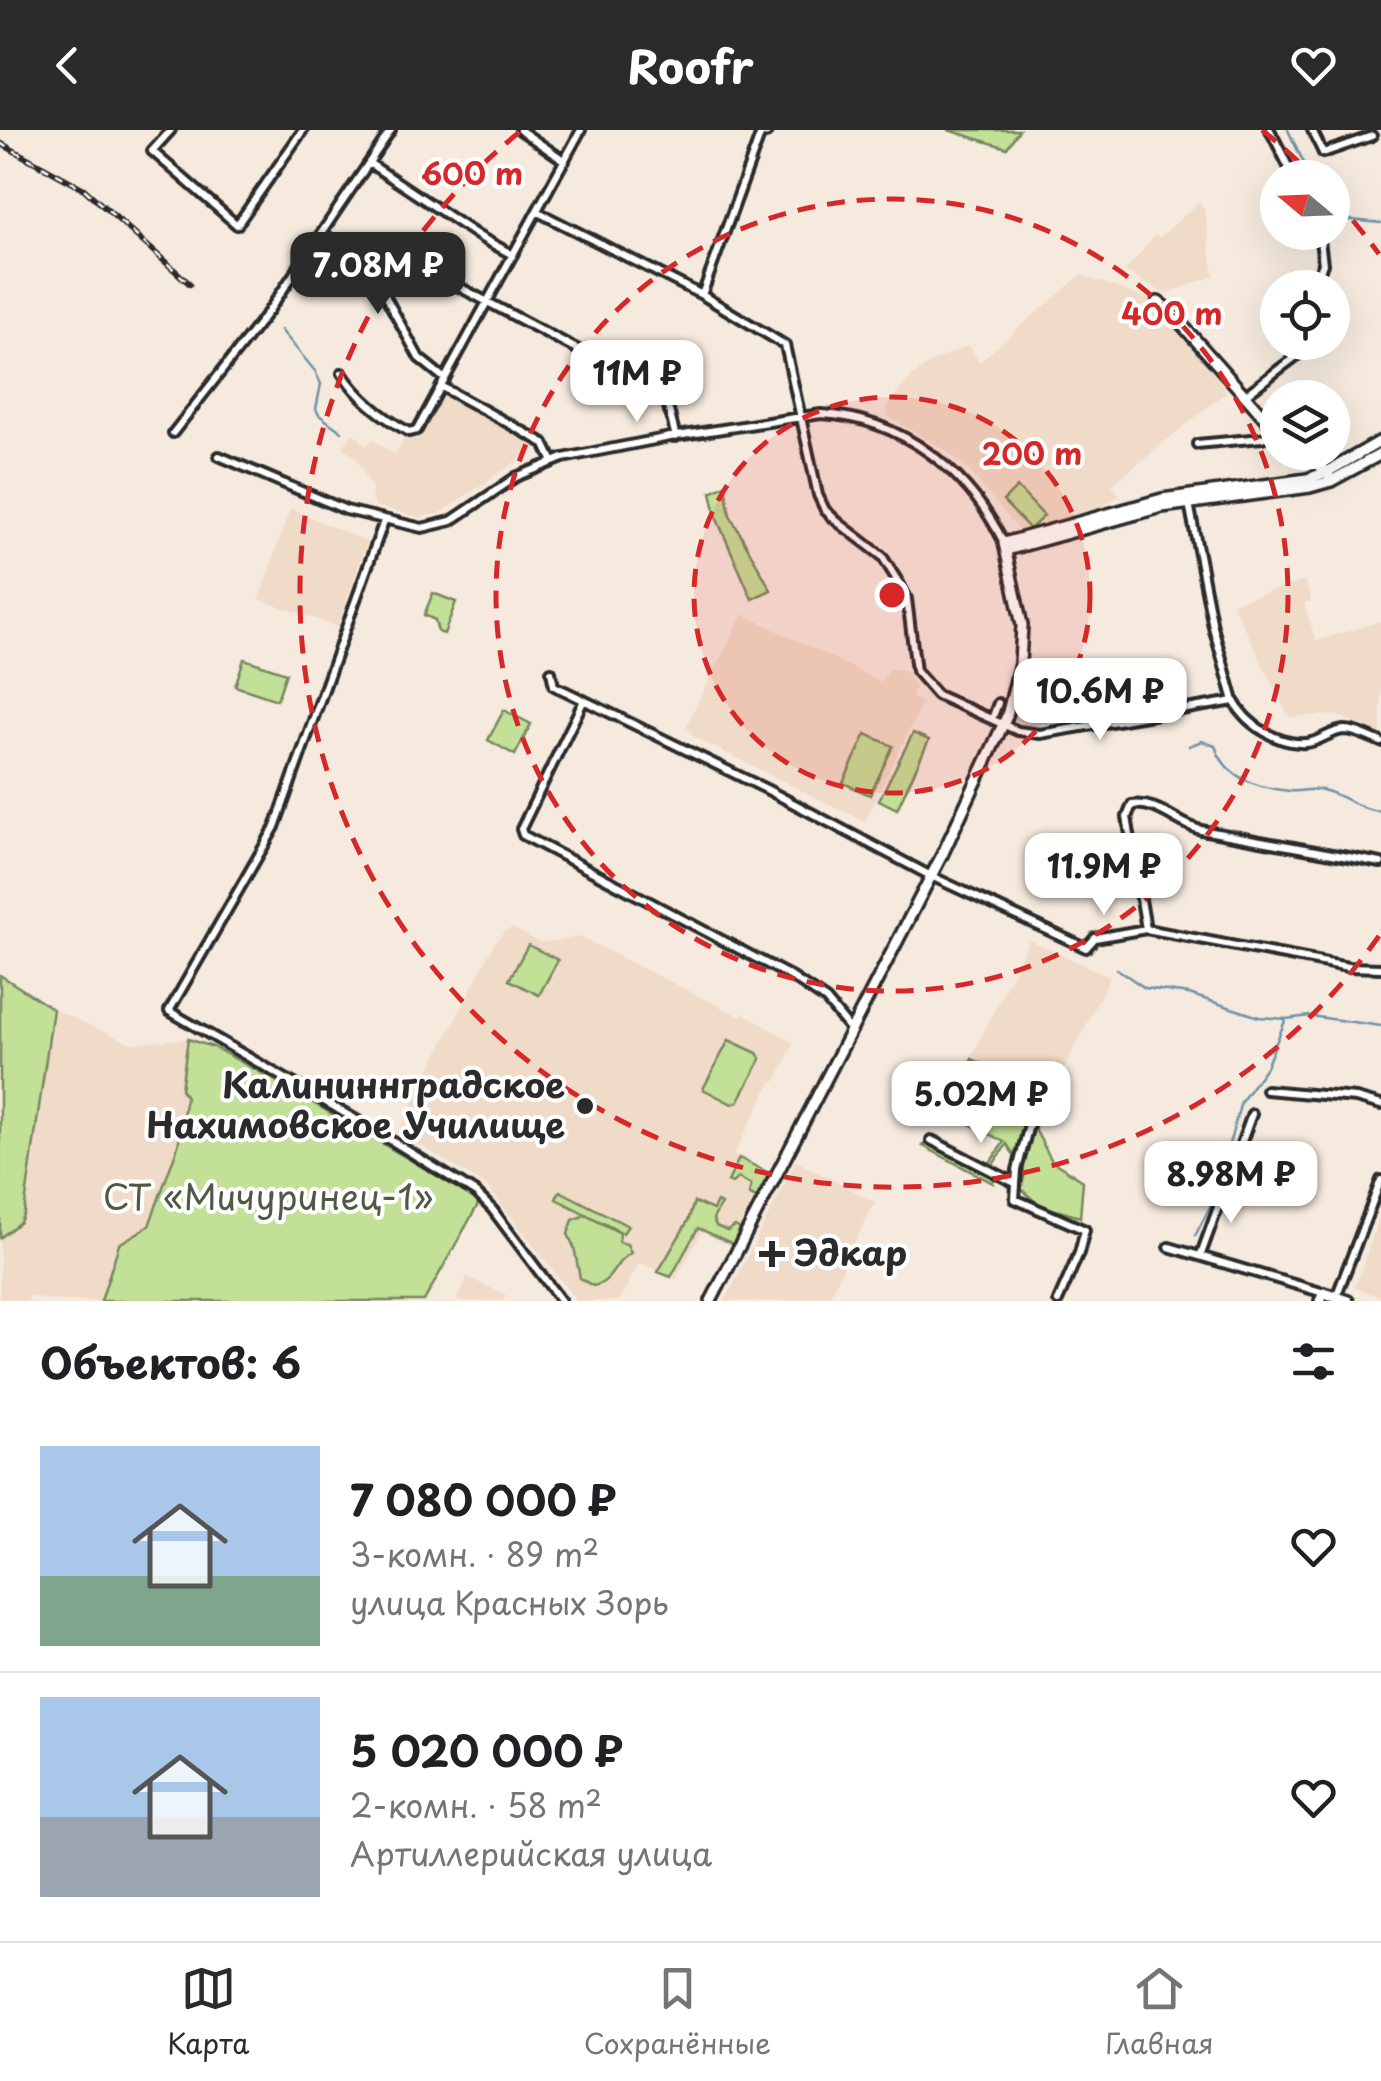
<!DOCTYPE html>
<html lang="ru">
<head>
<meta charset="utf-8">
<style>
	body { margin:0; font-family:"Playpen Sans",sans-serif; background:#f2f2f2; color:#202124; height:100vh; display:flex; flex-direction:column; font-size:38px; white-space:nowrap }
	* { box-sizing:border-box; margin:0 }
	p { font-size:32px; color:#757577 }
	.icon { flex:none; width:55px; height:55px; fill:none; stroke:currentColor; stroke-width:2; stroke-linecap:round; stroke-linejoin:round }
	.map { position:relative; height:1171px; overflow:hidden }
	.side { display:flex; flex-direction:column; background:#fff; flex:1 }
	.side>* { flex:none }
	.needle { width:65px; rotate:289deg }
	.buttons { position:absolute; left:1260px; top:30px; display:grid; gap:20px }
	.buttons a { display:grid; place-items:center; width:90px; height:90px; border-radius:50%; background:#fff; box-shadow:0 10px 40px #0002; font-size:50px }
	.price { position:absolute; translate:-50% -85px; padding:0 22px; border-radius:20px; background:#fff; color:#222; font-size:32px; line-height:65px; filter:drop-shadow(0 2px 5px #0008) }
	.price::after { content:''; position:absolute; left:50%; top:60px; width:30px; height:22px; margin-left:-15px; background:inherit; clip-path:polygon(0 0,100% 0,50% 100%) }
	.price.on { background:#2b2b2b; color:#fff }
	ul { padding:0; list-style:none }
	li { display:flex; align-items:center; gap:30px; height:250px; padding:0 40px }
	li+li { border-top:2px solid #e0e0e0 }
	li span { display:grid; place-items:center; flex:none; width:280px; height:200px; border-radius:0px; color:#555 }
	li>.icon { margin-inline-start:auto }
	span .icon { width:120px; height:120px; fill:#fffc; stroke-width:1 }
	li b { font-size:42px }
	h2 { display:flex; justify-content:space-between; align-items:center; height:120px; padding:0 40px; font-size:42px }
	header { display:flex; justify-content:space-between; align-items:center; height:130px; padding:0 40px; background:#2b2b2b; color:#fff; font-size:45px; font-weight:700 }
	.menu { display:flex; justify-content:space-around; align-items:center; height:140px; border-top:2px solid #e0e0e0; background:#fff; font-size:28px; color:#757577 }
	.menu a { display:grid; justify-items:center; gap:5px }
	.menu .on { color:#2b2b2b }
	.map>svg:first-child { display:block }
</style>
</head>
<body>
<header><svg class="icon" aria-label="back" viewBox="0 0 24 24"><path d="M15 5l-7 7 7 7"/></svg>Roofr<svg class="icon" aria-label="heart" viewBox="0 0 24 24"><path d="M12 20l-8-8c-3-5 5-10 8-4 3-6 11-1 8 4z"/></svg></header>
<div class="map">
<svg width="1381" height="1171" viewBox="0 0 1381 1171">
	<rect width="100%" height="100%" fill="#f6eade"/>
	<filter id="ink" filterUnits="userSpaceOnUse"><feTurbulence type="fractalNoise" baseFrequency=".01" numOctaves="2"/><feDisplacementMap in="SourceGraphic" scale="20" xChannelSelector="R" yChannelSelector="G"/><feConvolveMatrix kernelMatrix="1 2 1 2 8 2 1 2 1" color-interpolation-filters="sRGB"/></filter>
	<g filter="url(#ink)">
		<!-- built -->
		<path fill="#efdbc7" d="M1199 72 1204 78 1214 146 1165 164 1125 141 1156 105 1159 108Z
			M1081 145 1150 170 1191 211 1216 242 1226 262 1112 355 1120 365 1088 385 1022 404 967 338 947 321 887 286 886 277 907 251 931 232 969 215 979 232Z
			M442 266 539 316 439 384 419 387 375 376 371 367 373 359 357 330 343 317 353 303 367 316 372 309 395 325 405 305 416 310Z
			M290 378 367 412 337 497 259 469Z
			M1305 451 1311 471 1304 473 1316 511 1381 491V604L1336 585 1289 587 1232 473Z
			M743 484 881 552 890 539 904 540 915 557 911 567 922 573 865 692 694 607 686 596Z
			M513 798 540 813 580 807 741 887 743 883 794 913 776 951H772L734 1024 767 1042 731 1113 702 1102 676 1148 639 1133 619 1171H577L487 1056 398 1002 494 814 505 801Z
			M1029 810 1110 847 1053 961 972 926Z
			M53 879 131 913 188 909 181 959 186 967 178 1016 149 1096 119 1114 101 1171H55L29 1166 28 1171H0V1105L24 1083Z
			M796 1031 877 1073 871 1078 829 1168 828 1171H725Z
			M1381 1082V1167L1355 1158Z
			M467 1147 506 1165 503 1171H456Z"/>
		<!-- green -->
		<path fill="#c3e097" stroke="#778661" stroke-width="2.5" d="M948 0H1019L1007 18Z
			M725 355 730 385 771 460 752 469 717 389 711 362Z
			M1017 357 1044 386 1030 399 1003 371Z
			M433 463 456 472 444 504 438 502 435 490 424 485Z
			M244 529 286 543 277 570 235 556Z
			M504 580 531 594 515 625 488 610Z
			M913 603 929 610 897 679 879 670Z
			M866 604 893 616 870 665 843 653Z
			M528 815 558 830 539 865 509 850Z
			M0 845 53 879 24 1083 20 1092 0 1108Z
			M188 909 213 917 267 946 480 1071 424 1171H101L119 1114 149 1096 178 1016 186 967 181 959Z
			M729 910 757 923 761 929 738 972 732 974 703 959Z
			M972 929 1010 946 1037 964 1029 988 1052 1031 1083 1051 1080 1087 1039 1075 1021 1059 1025 1043 1007 1014 992 1036 993 1053 923 1016 935 1005 989 1034 1004 1012 953 985 951 978Z
			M739 1028 769 1043 756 1068 749 1064 751 1055 738 1048 732 1053 728 1052Z
			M560 1061 628 1096 623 1103 556 1069Z
			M694 1072 713 1080 717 1072 721 1074 713 1089 716 1096 727 1101 735 1096 740 1099 733 1114 698 1098 671 1147 658 1142 688 1091Z
			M585 1085 620 1103 619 1112 627 1114 631 1123C613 1132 614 1152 593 1156L580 1148 574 1117 568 1104 573 1090Z"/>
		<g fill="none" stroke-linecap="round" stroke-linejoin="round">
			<!-- stream -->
			<path stroke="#6e92a8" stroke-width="2.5" d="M1288 0 1311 48
				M1332 88 1381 93
				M281 200 315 241 321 254 316 279 319 285 342 302
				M1189 616 1202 611 1215 616C1226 649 1258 658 1290 661 1301 662 1312 658 1322 660 1343 664 1358 680 1381 681
				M1117 839 1145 858 1189 864 1259 887 1286 889 1310 886 1381 896
				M1195 1106 1217 1063 1212 1053 1230 1011 1241 972 1266 937 1285 891"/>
			<defs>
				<path id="minor" d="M171 0 152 21 237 95 303 0
					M520 0 565 31
					M1270 0 1294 48
					M1312 0 1323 23 1372 6
					M369 33 480 107 513 125
					M538 82 702 165 785 215 818 365 825 380 839 393 882 426 899 453 907 469 916 541 937 565 1018 601 1040 604 1234 571
					M323 103 355 127 376 149 419 228 445 249
					M442 148 660 263 667 273 676 307
					M1313 158 1323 134 1319 102
					M702 165 762 0
					M342 243C359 269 382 287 409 302L417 300 581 0
					M442 257 544 313 553 332
					M1244 266 1303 221 1302 212
					M173 303 268 182 391 0
					M1197 314 1262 308 1276 302
					M219 326 346 380 422 398 451 391 516 347 563 328 670 307 821 284C902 288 969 342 1004 413
					M1189 373 1213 497 1234 571C1246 595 1279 615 1306 613 1320 612 1330 601 1344 600 1356 600 1369 607 1381 612
					M384 391 275 697 169 881 379 1003 476 1063 492 1079 561 1171
					M551 542 554 556 565 561 766 659 929 745 1086 818 1095 808 1146 799 1348 837 1381 838
					M584 570 521 699 523 705 790 846 826 870 850 899
					M992 589 998 573
					M1146 799 1127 687 1132 675C1158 671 1177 694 1201 700L1381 733
					M1266 960 1356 968 1381 975
					M1030 991 1017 1040 1015 1069 1085 1100 1079 1123 1058 1171
					M931 1010 1015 1053
					M1169 1117 1324 1163
					M1201 1124 1252 984
					M1336 1167 1381 1050"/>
				<path id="tertiary" d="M762 0 766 2
					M1158 172 1169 180 1278 303
					M1303 322 1327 342 1331 351
					M1320 1171 1324 1163 1348 1171"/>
				<path id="secondary" d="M1007 420 1162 377 1310 357 1331 351 1381 324
					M711 1171 942 725 1007 586 1020 534 1022 495 1004 413 1162 369 1307 349 1327 342 1381 311"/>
			</defs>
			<!-- minor casing -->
			<use href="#minor" stroke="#2b2b2b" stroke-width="14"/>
			<!-- tertiary casing -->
			<use href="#tertiary" stroke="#2b2b2b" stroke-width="16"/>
			<!-- secondary casing -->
			<use href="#secondary" stroke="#2b2b2b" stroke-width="16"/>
			<!-- minor -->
			<use href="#minor" stroke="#fff" stroke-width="6"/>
			<!-- tertiary -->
			<use href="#tertiary" stroke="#fff" stroke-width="9"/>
			<!-- secondary -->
			<use href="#secondary" stroke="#fff" stroke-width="9"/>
			<defs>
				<path id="rail" d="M0 13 84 59 190 154"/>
			</defs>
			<!-- rail casing -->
			<use href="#rail" stroke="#2b2b2b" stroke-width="6"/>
			<!-- rail -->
			<use href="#rail" stroke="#fff" stroke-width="2.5" stroke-dasharray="8" stroke-linecap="butt"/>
		</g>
	</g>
	<!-- distance rings -->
	<circle cx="892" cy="465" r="198" fill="#d62828" fill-opacity=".12"/>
	<g fill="none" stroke="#d62828" stroke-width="5" stroke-dasharray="18 12">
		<circle cx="892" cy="465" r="198"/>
		<circle cx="892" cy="465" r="396"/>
		<path d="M1379 806A594 594 0 1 1 522 0M1262 0A594 594 0 0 1 1312 45M1333 68A594 594 0 0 1 1379 124"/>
	</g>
	<!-- markers -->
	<g fill="#2b2b2b" stroke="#fff" stroke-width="4">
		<circle cx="585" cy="976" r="10"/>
		<path d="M767 1109h10v10h10v10h-10v10h-10v-10h-10v-10h10z"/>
	</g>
	<g text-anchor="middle" stroke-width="8" stroke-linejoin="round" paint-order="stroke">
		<!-- poi labels -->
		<g font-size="35" font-weight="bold" fill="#2b2b2b" stroke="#fff" text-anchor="end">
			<text x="565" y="968">Калининнградское<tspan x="565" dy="40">Нахимовское Училище</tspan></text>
			<text x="794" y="1136" text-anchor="start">Эдкар</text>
		</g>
		<!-- park labels -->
		<g font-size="35" fill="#515846" stroke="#fff">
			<text x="268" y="1080">СТ «Мичуринец-1»</text>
		</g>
	</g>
	<circle cx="892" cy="465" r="15" fill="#d62828" stroke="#fff" stroke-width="5"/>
	<g font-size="30" text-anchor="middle" font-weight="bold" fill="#d62828" stroke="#fff" stroke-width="8" stroke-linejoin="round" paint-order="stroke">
		<text x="472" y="55">600 m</text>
		<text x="1172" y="195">400 m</text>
		<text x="1032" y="335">200 m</text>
	</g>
</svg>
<div class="buttons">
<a><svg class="needle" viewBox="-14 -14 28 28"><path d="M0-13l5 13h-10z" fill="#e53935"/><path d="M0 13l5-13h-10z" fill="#757577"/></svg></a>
<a><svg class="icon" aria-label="locate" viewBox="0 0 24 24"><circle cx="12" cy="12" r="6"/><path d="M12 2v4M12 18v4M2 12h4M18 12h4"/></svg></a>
<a><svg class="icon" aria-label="layers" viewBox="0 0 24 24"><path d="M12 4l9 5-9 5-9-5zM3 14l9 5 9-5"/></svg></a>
</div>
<b class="price on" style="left:378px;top:187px">7.08M ₽</b>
<b class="price" style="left:637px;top:295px">11M ₽</b>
<b class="price" style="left:1100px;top:613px">10.6M ₽</b>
<b class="price" style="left:1104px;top:788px">11.9M ₽</b>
<b class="price" style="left:981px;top:1016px">5.02M ₽</b>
<b class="price" style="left:1231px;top:1096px">8.98M ₽</b>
</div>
<section class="side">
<h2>Объектов: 6<svg class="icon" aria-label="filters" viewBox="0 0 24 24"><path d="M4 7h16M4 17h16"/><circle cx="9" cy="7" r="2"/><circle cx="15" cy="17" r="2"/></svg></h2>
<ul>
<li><span style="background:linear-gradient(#a9c7e8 65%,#7fa58c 0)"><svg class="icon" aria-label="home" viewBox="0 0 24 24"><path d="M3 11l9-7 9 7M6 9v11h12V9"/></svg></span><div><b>7 080 000 ₽</b><p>3-комн. · 89 m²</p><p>улица Красных Зорь</p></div><svg class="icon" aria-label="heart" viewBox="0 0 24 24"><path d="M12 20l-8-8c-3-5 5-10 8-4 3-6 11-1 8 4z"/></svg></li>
<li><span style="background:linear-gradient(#a9c7e8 60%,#9aa5b1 0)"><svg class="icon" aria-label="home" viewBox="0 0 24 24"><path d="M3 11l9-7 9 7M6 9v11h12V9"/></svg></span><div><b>5 020 000 ₽</b><p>2-комн. · 58 m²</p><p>Артиллерийская улица</p></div><svg class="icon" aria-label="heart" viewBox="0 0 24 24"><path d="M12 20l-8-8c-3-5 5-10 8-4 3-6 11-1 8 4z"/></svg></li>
</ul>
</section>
<nav class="menu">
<a class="on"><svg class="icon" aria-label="map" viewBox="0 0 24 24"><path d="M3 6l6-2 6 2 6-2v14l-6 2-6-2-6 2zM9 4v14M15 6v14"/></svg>Карта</a>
<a><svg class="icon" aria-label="saved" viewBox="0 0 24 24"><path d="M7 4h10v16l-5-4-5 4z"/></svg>Сохранённые</a>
<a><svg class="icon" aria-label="home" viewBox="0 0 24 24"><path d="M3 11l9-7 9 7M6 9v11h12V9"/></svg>Главная</a>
</nav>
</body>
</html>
